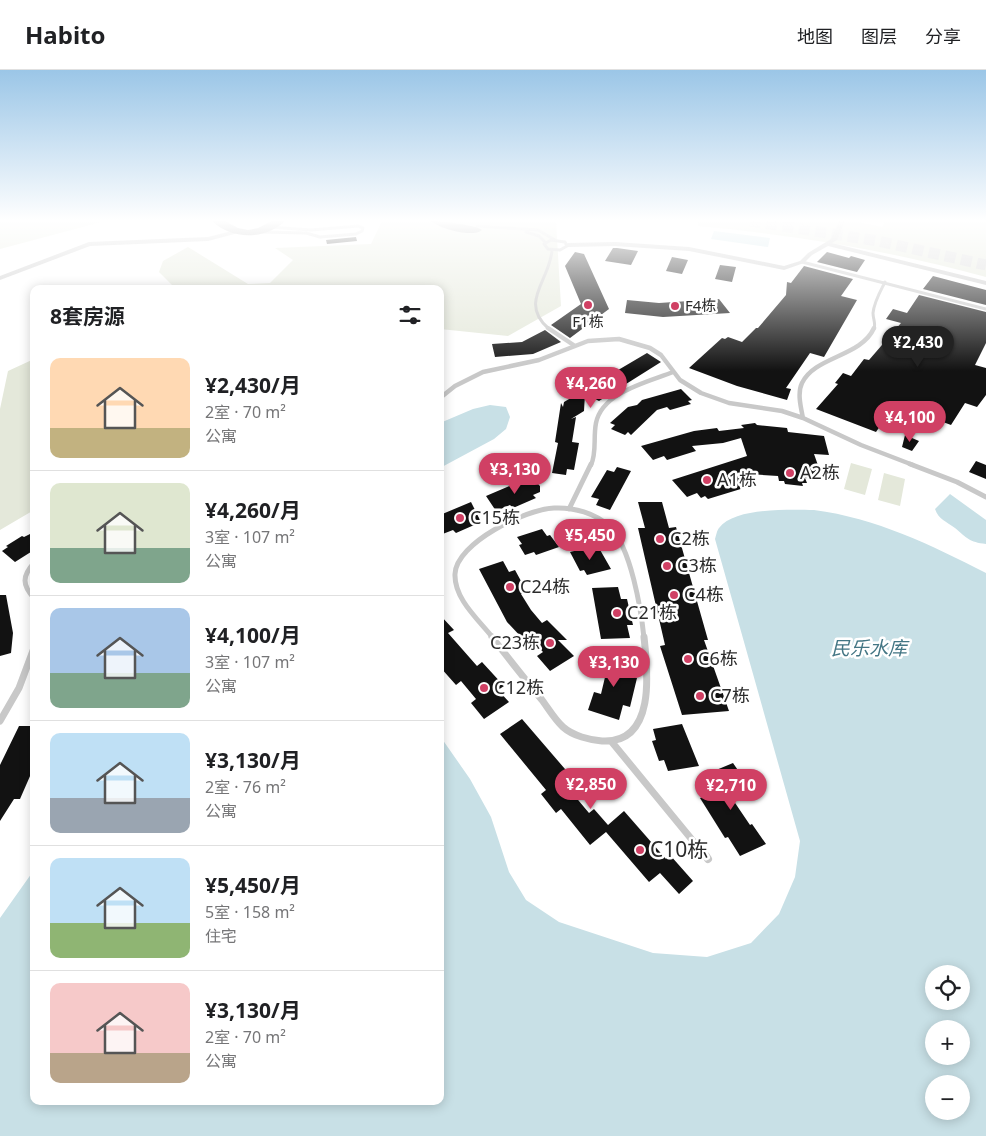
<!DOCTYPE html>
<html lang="zh">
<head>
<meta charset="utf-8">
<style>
	body { margin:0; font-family:"Noto Sans","Noto Sans SC",sans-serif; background:#f6f6f6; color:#202124; height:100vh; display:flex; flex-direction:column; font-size:19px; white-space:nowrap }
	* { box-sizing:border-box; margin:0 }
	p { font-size:16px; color:#757577 }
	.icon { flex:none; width:28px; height:28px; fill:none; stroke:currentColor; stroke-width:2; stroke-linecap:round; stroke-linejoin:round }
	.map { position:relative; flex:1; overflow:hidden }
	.side { position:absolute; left:30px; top:215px; width:414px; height:820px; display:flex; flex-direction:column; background:#fff; border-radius:10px; box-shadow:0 2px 12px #0003 }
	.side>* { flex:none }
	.tools { position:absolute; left:925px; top:895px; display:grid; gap:10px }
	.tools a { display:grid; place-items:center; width:45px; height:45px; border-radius:50%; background:#fff; box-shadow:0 2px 12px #0003; font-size:25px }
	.price { position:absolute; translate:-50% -42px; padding:0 11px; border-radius:18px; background:#d04064; color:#fff; font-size:16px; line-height:32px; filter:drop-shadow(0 1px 2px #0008) }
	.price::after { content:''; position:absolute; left:50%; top:30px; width:15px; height:11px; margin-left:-8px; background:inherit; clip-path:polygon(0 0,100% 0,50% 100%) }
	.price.current { background:#222; color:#fff }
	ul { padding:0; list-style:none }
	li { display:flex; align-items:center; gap:15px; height:125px; padding:0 20px }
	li+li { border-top:1px solid #e0e0e0 }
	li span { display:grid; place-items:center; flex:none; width:140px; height:100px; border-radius:10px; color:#555 }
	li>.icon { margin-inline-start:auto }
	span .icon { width:60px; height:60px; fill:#fffc; stroke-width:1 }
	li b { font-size:21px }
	h2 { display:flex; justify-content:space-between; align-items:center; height:60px; padding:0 20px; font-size:21px }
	header { display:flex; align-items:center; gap:30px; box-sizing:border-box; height:70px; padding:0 25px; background:#fff; border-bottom:1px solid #e0e0e0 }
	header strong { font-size:24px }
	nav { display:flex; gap:28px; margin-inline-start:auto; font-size:18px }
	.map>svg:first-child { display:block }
</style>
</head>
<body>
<header>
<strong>Habito</strong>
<nav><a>地图</a><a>图层</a><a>分享</a></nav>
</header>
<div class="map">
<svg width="986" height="1066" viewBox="0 0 986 1066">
	<rect width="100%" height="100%" fill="#fff"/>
	<!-- green -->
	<path fill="#e4e8da" d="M0 151H105L0 179Z
		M382 151H556L561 236 508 266 440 259V219H176L159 202 163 191 188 177 248 214 270 213 293 190 275 178 371 174Z
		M698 151H854L882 157 885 151H986V207C892 181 795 165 698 156Z
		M34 289V440L0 460V339L8 301Z
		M851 393 872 399 865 425 844 419Z
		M884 403 905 409 900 436 878 430Z"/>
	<!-- water -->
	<path fill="#c8e0e6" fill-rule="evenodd" d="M714 161 770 168 768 177 711 169Z
		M490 335 506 337 510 347 506 359 494 369 440 398V353L473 339Z
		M950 424 986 450V474C969 472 967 468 955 458 946 451 939 450 935 439Z
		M814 440C876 448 931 475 986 503V1066H0V848L34 800V1031H440V666L470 709 491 747 509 802 526 830 559 852 653 883 707 887 751 873 779 844 795 807 800 771 715 469C716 466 717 460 719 458 735 437 790 440 814 440ZM934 904H961V931H934ZM934 959H961V986H934ZM934 1014H961V1041H934Z"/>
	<!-- building -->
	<path fill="#121212" d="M356 167 357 171 327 174 326 170Z
		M613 178H617L638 181 631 195 605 191Z
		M575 182 584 184 609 239 570 268 551 255 581 234 565 196Z
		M827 182 849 188 851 186 865 190 857 202 817 192Z
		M672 187 688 190 682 204 666 201Z
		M720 195 736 197 732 212 715 209Z
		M804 196 853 209 841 226 857 230 824 287 810 283 786 318 791 319 787 330 737 316 689 298 722 268 725 269 728 267 742 272 756 258H758L786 225 787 212 791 213Z
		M933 206 986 220V235L923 219Z
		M919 225 986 242V273L975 295 986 298V325L977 337 965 333 951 355 895 334 876 362 816 339 838 314 835 313 843 303 851 306 864 289 869 290 901 253 886 249 893 239 907 243Z
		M719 229 730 243 663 247 625 243 627 230 659 233Z
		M545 260 561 272 533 284 495 287 492 274 522 272Z
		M647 283 661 292 599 331 585 324 584 341 571 349 576 347 572 372 579 373 574 400 567 399 566 405 552 403 558 373 555 372 561 333 563 337 564 332Z
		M681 319 692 330 688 331 691 334 670 340 667 337 657 340 631 365 628 362 625 365 611 359 615 355 610 353 628 337 637 335 642 330Z
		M755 353 757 355 787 358 788 362 824 366 829 385 814 384 820 401H815L818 409 805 408 807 413H802L803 416 785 414 784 411H779L778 406 734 403 745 413 741 415 744 418 708 429 705 426 701 428 697 423 687 427 672 410 747 386 741 368 723 373 692 376 696 381 667 390 664 386 653 390 641 376 694 361 717 358 719 361 744 358 741 355Z
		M905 365 919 371 912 381 902 377Z
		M976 391 986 395V409L969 402Z
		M617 397 631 401 610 440 596 435 599 429 591 427 607 400 614 402Z
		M531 407 540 416V422L533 425 536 428 513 438 510 435 496 441 486 426Z
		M471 432 481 452 456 463 453 460 440 465V445Z
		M638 432H662L669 458 676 457 708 570H704L729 641 682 645 660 576 665 575 638 458H645Z
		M542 459 547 466 550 465 559 477 536 485 534 482 525 485 519 475 522 474 517 467Z
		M34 462V480L15 492 2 481 8 477 6 476 22 466 24 467Z
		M587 478 588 480 599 478 611 499 587 505 584 500 580 501 570 482Z
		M503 491 509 502 515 500 527 522 521 524 531 540 542 553 547 550 567 570H558L574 586 550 601 537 586 543 582 528 566 523 569 507 552 479 499Z
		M618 517 621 529H627L633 555H627L630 568 601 569 592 518Z
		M0 525H6L13 563 11 583 0 586Z
		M440 545 454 560 448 563 477 596 482 592 504 616 498 620 509 632 484 649 471 633 476 629 461 611 456 615 440 597Z
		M604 584 633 592 630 606 637 608 630 637 623 635 619 650 588 640 594 622 601 624 606 603 599 601Z
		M522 649 571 706 563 712 589 743 594 739 608 755 624 741 666 789 670 785 693 811 679 824 660 803 649 812 606 762 590 775 561 739 556 743 541 724 546 720 500 664Z
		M682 654 699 696 668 701 664 690 659 691 652 671 656 670 653 659Z
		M19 656H34V697L20 729H14L0 751V695Z
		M733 693 748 715 729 724 750 755 752 754 766 774 740 786 728 767 725 768 700 728 719 720 709 703Z"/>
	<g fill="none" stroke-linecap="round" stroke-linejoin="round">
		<!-- trunk-tunnel -->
		<path stroke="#d5d5d5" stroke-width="11" stroke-dasharray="11 5.5" stroke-linecap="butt" d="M750 151 878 171 986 195"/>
		<!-- path -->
		<path stroke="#c8c8c8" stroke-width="1" stroke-dasharray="1 1" stroke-linecap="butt" d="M984 151 986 152"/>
		<!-- service-far4 -->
		<path stroke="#c8c8c8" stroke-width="3" d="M477 156 538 160 555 170
			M262 162 306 163 320 167 356 164 362 161 363 158 358 156 311 160 270 157
			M526 162 539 166 545 172
			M551 170 565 172 567 176 560 180 548 179 544 174Z
			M802 192 986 239
			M549 259C518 232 550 211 552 180
			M874 259C876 253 873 249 873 243 874 232 880 222 885 212"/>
		<!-- service-far3 -->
		<path stroke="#c8c8c8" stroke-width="4.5" d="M548 258 575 276
			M440 328 455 316 483 302 539 290 588 271 619 269 650 278 661 285 680 310 701 323 729 333 782 341 803 348 861 375 913 395
			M803 348C801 338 797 323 802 313 815 286 861 287 874 258
			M591 395C597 382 593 368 596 353 602 322 648 312 673 302"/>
		<!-- service-far2 -->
		<path stroke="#c8c8c8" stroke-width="5" d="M910 394 957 412 986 427
			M569 439 591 394
			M34 493C22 506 22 515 34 528
			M493 568C479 550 454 529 455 504 456 473 526 439 554 438 573 437 596 443 610 457 631 478 641 539 644 568"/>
		<!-- service-far1 -->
		<path stroke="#c8c8c8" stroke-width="7" d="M492 567C508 588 525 609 542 630 548 638 555 650 563 657 573 666 590 670 602 671 656 674 648 602 644 567
			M0 651 19 618 34 578
			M611 671 707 788"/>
		<!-- service -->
		<path stroke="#c8c8c8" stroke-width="8" d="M706 786 708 789"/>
		<!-- minor -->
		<path fill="#c8c8c8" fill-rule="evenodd" d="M839 151H845L837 170 832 173 986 211V215L828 176 812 185 804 193 784 200 689 181 615 176 568 177 565 175 568 173 615 172 689 177 784 196 800 191 808 183 831 169Z
			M236 160 239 162 238 163 208 171 90 176 0 210V206L89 172 208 167Z"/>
		<!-- motorway -->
		<path fill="#929292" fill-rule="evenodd" d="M212 151H225L238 158 248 160 258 158 272 151H285C265 170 232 170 212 151Z
			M431 151C440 151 477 155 482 160 473 168 440 159 431 151Z"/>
	</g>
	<!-- sky -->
	<linearGradient id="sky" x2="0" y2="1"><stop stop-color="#9bc6e7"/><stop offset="0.5" stop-color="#fff"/><stop offset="1" stop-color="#fff" stop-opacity="0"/></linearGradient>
	<rect width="986" height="301" fill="url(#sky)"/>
	<!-- markers -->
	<g fill="#d04064" stroke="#fff" stroke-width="2">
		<circle cx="588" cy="235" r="5"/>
		<circle cx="675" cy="236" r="5"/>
		<circle cx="790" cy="403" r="5"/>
		<circle cx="707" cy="410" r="5"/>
		<circle cx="460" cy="448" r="5"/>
		<circle cx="660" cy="469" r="5"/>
		<circle cx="667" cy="496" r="5"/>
		<circle cx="510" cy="517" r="5"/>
		<circle cx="674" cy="525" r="5"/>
		<circle cx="617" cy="543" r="5"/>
		<circle cx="550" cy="573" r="5"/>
		<circle cx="688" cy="589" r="5"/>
		<circle cx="484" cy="618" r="5"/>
		<circle cx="700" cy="626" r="5"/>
		<circle cx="640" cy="780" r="5"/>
	</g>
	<g text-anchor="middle" stroke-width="5" stroke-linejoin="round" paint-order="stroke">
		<!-- far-poi labels -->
		<g font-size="15" fill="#2b2b2b" stroke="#fff" text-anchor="start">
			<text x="685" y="241">F4栋</text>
			<text x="588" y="257" text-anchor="middle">F1栋</text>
		</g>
		<!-- poi labels -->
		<g font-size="18" fill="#2b2b2b" stroke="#fff" text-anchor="start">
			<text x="800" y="409">A2栋</text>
			<text x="717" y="416">A1栋</text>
			<text x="470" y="454">C15栋</text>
			<text x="670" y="475">C2栋</text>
			<text x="677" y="502">C3栋</text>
			<text x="520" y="523">C24栋</text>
			<text x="684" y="531">C4栋</text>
			<text x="627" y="549">C21栋</text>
			<text x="540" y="579" text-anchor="end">C23栋</text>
			<text x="698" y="595">C6栋</text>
			<text x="494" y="624">C12栋</text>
			<text x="710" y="632">C7栋</text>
		</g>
		<!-- water labels -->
		<g font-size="19" font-style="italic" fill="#437684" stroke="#fff">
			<text x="869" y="585">民乐水库</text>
		</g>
		<!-- near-poi labels -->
		<g font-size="21" fill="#2b2b2b" stroke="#fff" text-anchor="start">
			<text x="650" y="787">C10栋</text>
		</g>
	</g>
</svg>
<div class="tools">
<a><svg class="icon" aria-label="locate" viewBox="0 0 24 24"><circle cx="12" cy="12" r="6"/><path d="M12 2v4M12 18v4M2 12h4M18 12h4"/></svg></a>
<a>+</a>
<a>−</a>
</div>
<b class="price current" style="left:918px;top:298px">¥2,430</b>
<b class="price" style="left:591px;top:339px">¥4,260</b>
<b class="price" style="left:910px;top:373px">¥4,100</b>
<b class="price" style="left:515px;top:425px">¥3,130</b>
<b class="price" style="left:590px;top:491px">¥5,450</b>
<b class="price" style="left:614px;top:618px">¥3,130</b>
<b class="price" style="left:591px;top:740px">¥2,850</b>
<b class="price" style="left:731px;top:741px">¥2,710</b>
<section class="side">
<h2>8套房源<svg class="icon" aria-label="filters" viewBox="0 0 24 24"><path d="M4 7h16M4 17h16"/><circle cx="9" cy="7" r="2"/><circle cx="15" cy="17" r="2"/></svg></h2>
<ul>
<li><span style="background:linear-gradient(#ffd9b3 70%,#c2b280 0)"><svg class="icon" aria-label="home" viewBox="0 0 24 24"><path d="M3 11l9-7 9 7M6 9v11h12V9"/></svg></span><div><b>¥2,430/月</b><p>2室 · 70 m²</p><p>公寓</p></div></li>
<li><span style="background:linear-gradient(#dfe7d0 65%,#7fa58c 0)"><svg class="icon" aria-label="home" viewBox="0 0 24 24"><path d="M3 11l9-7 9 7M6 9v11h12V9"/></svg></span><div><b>¥4,260/月</b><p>3室 · 107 m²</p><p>公寓</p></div></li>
<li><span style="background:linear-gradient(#a9c7e8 65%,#7fa58c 0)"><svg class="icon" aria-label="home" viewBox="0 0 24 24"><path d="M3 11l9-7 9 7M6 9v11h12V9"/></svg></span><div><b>¥4,100/月</b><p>3室 · 107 m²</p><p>公寓</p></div></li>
<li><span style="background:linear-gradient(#bfe0f5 65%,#9aa5b1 0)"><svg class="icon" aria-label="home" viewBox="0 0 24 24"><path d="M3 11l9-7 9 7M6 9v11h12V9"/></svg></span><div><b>¥3,130/月</b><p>2室 · 76 m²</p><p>公寓</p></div></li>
<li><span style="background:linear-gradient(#bfe0f5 65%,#8fb573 0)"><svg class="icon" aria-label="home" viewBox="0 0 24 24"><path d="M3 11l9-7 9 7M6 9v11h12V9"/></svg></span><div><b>¥5,450/月</b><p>5室 · 158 m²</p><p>住宅</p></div></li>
<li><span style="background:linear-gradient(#f6c9c9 70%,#b9a48a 0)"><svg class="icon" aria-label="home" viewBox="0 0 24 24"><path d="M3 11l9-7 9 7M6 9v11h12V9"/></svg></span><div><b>¥3,130/月</b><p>2室 · 70 m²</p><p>公寓</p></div></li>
</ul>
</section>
</div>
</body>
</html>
